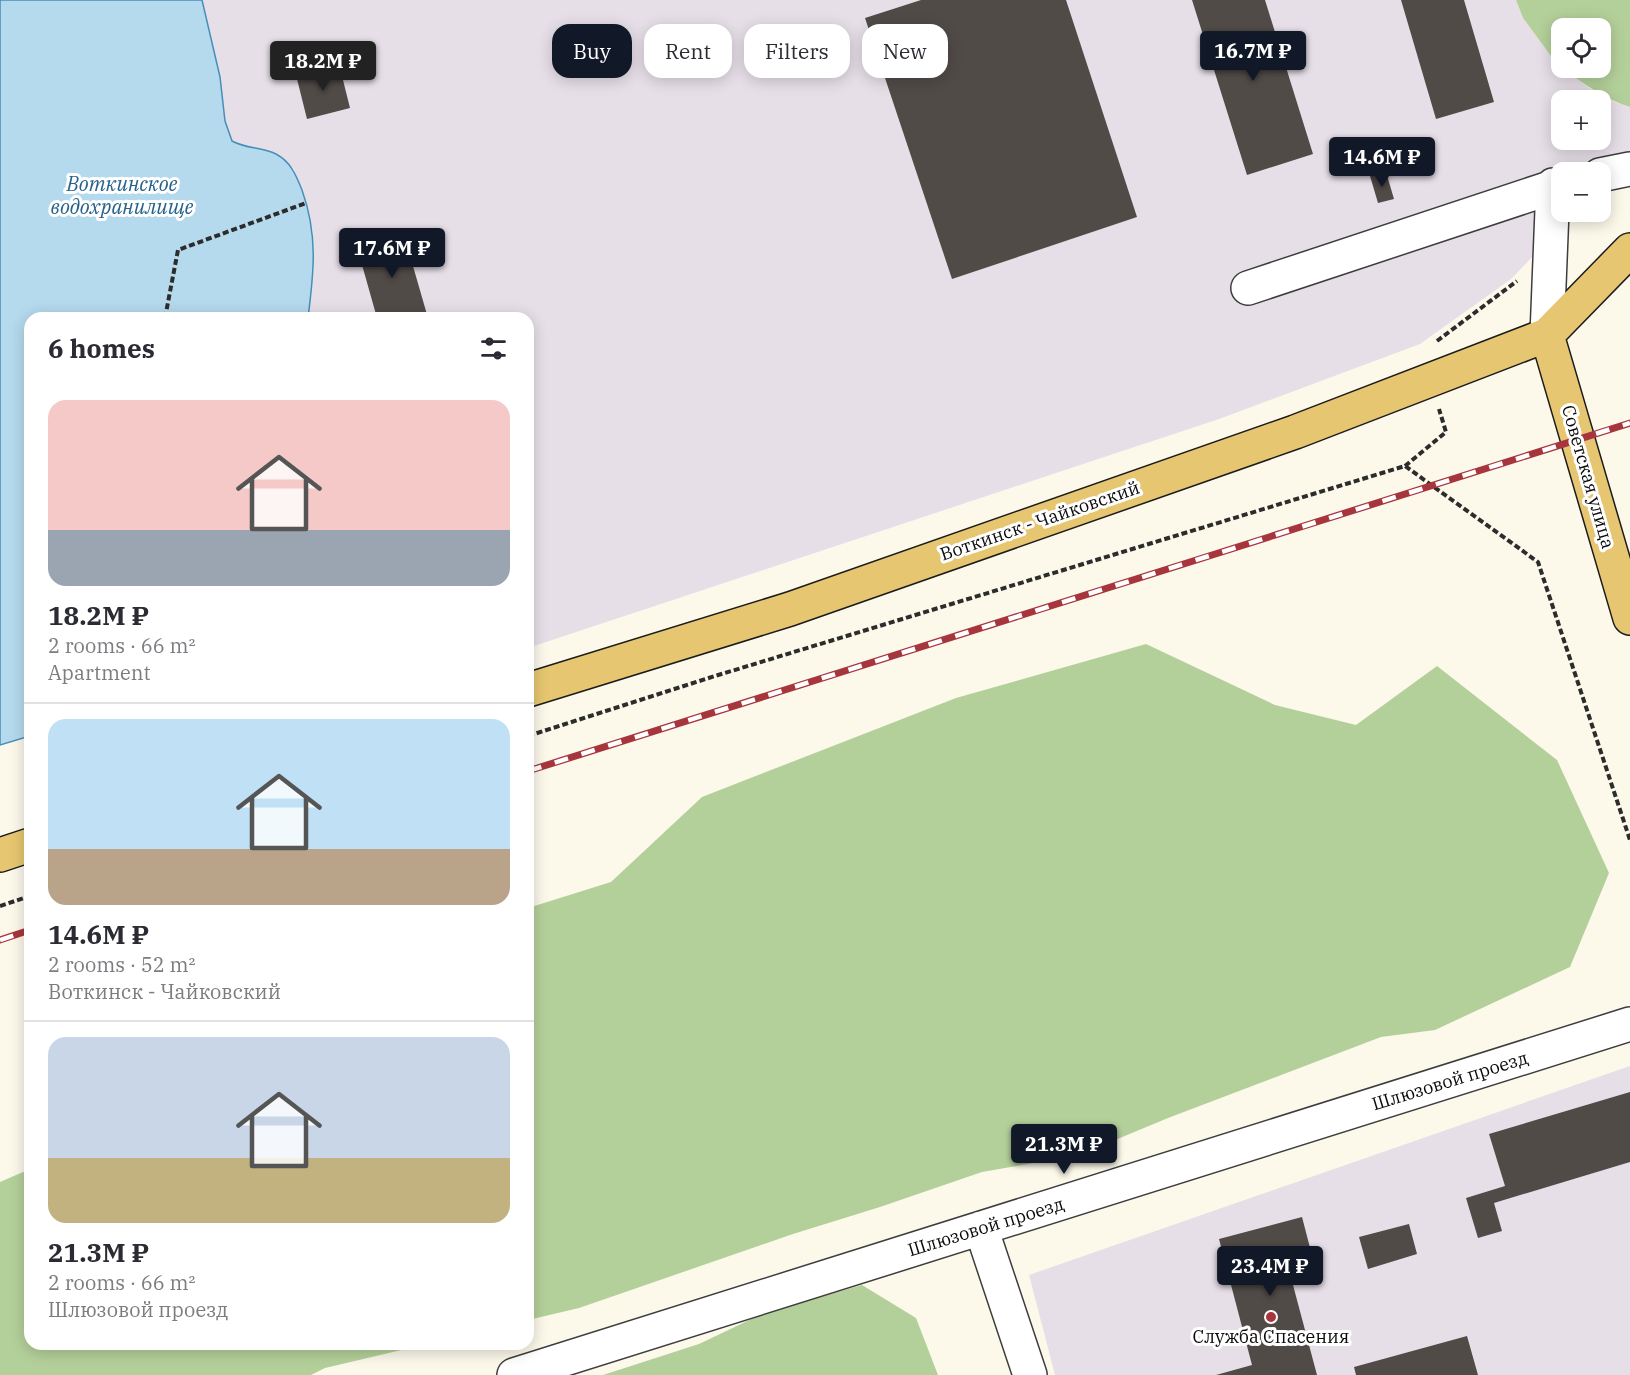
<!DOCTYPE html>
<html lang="en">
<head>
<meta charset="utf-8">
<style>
	body { margin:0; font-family:"IBM Plex Serif",serif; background:#f2f2f3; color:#2b2b33; height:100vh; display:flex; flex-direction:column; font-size:22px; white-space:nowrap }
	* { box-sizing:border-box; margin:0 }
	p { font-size:20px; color:#7c7c81 }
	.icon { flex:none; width:33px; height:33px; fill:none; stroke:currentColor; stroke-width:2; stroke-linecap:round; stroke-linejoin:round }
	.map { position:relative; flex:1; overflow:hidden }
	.panel { position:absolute; left:24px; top:312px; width:510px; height:1038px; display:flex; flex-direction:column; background:#fff; border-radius:18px; box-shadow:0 3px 15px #0003 }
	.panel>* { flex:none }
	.banner { position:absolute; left:552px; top:24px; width:570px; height:54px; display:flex; gap:12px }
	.controls { position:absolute; left:1551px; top:18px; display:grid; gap:12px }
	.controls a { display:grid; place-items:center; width:60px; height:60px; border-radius:12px; background:#fff; box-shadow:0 3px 15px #0003; font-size:30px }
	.price { position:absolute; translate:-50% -51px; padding:0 14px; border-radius:6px; background:#111827; color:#fff; font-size:20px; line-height:39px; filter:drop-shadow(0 2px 3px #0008) }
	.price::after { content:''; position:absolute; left:50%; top:36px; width:18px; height:14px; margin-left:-9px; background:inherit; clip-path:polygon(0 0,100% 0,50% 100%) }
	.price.active { background:#222; color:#fff }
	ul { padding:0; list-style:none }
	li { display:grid; align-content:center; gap:12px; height:318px; padding:0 24px }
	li+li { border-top:2px solid #e1e1e2 }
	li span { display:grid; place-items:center; height:186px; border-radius:18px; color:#555 }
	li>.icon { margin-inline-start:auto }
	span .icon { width:108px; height:108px; fill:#fffc; stroke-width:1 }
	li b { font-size:26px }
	h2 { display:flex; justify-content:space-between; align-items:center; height:72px; padding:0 24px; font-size:26px }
	.tag { padding:0 21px; border-radius:18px; background:#fff; box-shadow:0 3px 15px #0003; font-size:21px; line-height:54px }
	.tag.active { background:#111827; color:#fff }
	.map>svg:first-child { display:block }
</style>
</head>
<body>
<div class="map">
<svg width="1630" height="1375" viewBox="0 0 1630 1375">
	<rect width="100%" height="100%" fill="#fcf8ea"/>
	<!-- industrial -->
	<path fill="#e7dfe8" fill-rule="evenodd" d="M202 0H1516L1523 18 1556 63 1589 88 1615 102 1630 107V156L1600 172H1562V212H1576L1511 279 1420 344 1219 419 528 648V318H308L312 281 313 232 306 203 294 169 277 154 258 148H244L232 142 225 121 220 77ZM1562 100H1600V140H1562Z
		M1630 1066V1375H1055L1029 1275Z"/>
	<!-- forest -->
	<path fill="#b4d09a" d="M1516 0H1630V107C1604 99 1584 84 1562 68H1600V28H1562L1561 67 1556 63 1523 18Z
		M1146 644 1275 705 1356 725 1437 666 1557 760 1609 873 1570 967 1435 1030 1381 1037 1168 1118 1079 1155 982 1172 880 1207 793 1234 579 1308 528 1320V908L611 882 702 797 956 698Z
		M30 1169V1344H427L325 1368 311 1375H0V1182Z
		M862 1285 916 1318 938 1375H603L699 1344 764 1313Z"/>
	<!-- water -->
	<path fill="#b5daed" stroke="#468fba" stroke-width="1.5" d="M0 0H202L220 77 225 121 232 141C247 149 261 147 276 154 291 162 296 175 302 190 318 235 314 271 308 318H30V736L0 745Z"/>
	<!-- building -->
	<path fill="#514b48" d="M921 0H1066L1137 217 952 279 865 18Z
		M1192 0H1265L1313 154 1247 175Z
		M1401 0H1464L1494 102 1436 119Z
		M339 64 350 108 307 119 296 75Z
		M1386 172 1394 199 1378 203 1370 176Z
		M404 235 428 318H377L357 247Z
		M1630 1092V1162L1494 1203 1502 1231 1478 1238 1466 1198 1505 1186 1489 1134Z
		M1302 1217 1314 1263 1289 1270 1317 1375H1216L1252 1365 1219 1239Z
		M1409 1224 1417 1254 1368 1269 1359 1237Z
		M1467 1336 1478 1375H1356L1354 1367Z"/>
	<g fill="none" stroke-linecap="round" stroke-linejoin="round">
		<defs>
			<path id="minor" d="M1600 175 1630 169
				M1248 288 1562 184
				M1547 335 1553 185
				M981 1228 1030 1375
				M514 1375 1630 1024"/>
			<path id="major" d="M1547 335 1630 618
				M528 690 790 609 1295 432 1547 335 1630 250
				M0 855 30 845"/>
		</defs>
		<!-- minor casing -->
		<use href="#minor" stroke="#3d3d3d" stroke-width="36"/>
		<!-- major casing -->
		<use href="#major" stroke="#1b1b1b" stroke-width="36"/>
		<!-- path -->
		<path stroke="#2c2c2c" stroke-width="4" stroke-dasharray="6 3" stroke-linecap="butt" d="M165 318 178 250 306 203
			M1437 341 1517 281
			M1405 466 1446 432 1439 409
			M528 736 715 676 1405 466 1538 562 1630 840
			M0 906 30 896"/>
		<!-- minor -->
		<use href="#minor" stroke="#fff" stroke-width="33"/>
		<!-- major -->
		<use href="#major" stroke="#e6c670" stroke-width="33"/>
		<defs>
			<path id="rail" d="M528 771 1630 423
				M0 940 30 930"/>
		</defs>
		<!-- rail casing -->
		<use href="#rail" stroke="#a7353e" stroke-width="7"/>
		<!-- rail -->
		<use href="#rail" stroke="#fff" stroke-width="4.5" stroke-dasharray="14" stroke-linecap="butt"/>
	</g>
	<!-- markers -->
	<circle fill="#a7353e" stroke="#fff" stroke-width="2" cx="1271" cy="1317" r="6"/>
	<g text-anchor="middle" stroke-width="6" stroke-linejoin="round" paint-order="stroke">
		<!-- street labels -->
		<g font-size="18" fill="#0a0a0a" stroke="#fff">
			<text transform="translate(1588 477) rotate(74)" y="6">Советская улица</text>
			<text transform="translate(1040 521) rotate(-19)" y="6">Воткинск - Чайковский</text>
			<text transform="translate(1450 1081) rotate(-17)" y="6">Шлюзовой проезд</text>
			<text transform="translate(986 1227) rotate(-17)" y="6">Шлюзовой проезд</text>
		</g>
		<!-- poi labels -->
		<g font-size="18" fill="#0a0a0a" stroke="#fff">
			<text x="1271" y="1343">Служба Спасения</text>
		</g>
		<!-- water labels -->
		<g font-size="20" font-style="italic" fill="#25618a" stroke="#fff">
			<text x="122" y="191">Воткинское<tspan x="122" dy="23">водохранилище</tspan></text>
		</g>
	</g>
</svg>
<div class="controls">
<a><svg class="icon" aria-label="locate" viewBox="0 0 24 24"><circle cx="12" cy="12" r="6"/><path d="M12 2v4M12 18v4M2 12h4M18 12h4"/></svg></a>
<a>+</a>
<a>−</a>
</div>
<b class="price" style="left:1253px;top:82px">16.7M ₽</b>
<b class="price active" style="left:323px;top:92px">18.2M ₽</b>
<b class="price" style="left:1382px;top:188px">14.6M ₽</b>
<b class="price" style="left:392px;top:279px">17.6M ₽</b>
<b class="price" style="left:1064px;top:1175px">21.3M ₽</b>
<b class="price" style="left:1270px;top:1297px">23.4M ₽</b>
<div class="banner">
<a class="tag active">Buy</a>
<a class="tag">Rent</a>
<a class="tag">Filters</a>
<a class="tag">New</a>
</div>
<section class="panel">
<h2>6 homes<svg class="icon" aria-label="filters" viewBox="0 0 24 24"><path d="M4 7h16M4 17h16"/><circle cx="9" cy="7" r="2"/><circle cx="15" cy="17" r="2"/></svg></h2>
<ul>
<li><span style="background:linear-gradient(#f6c9c9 70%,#9aa5b1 0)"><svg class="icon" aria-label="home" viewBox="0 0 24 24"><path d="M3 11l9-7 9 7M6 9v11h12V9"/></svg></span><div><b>18.2M ₽</b><p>2 rooms · 66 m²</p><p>Apartment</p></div></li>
<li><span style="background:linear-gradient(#bfe0f5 70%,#b9a48a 0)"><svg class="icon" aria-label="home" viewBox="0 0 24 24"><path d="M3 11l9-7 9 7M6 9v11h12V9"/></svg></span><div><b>14.6M ₽</b><p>2 rooms · 52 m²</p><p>Воткинск - Чайковский</p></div></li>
<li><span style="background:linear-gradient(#c9d6e8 65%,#c2b280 0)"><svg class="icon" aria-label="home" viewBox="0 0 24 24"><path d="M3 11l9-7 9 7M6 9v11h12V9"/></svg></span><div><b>21.3M ₽</b><p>2 rooms · 66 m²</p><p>Шлюзовой проезд</p></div></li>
</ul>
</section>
</div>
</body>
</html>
